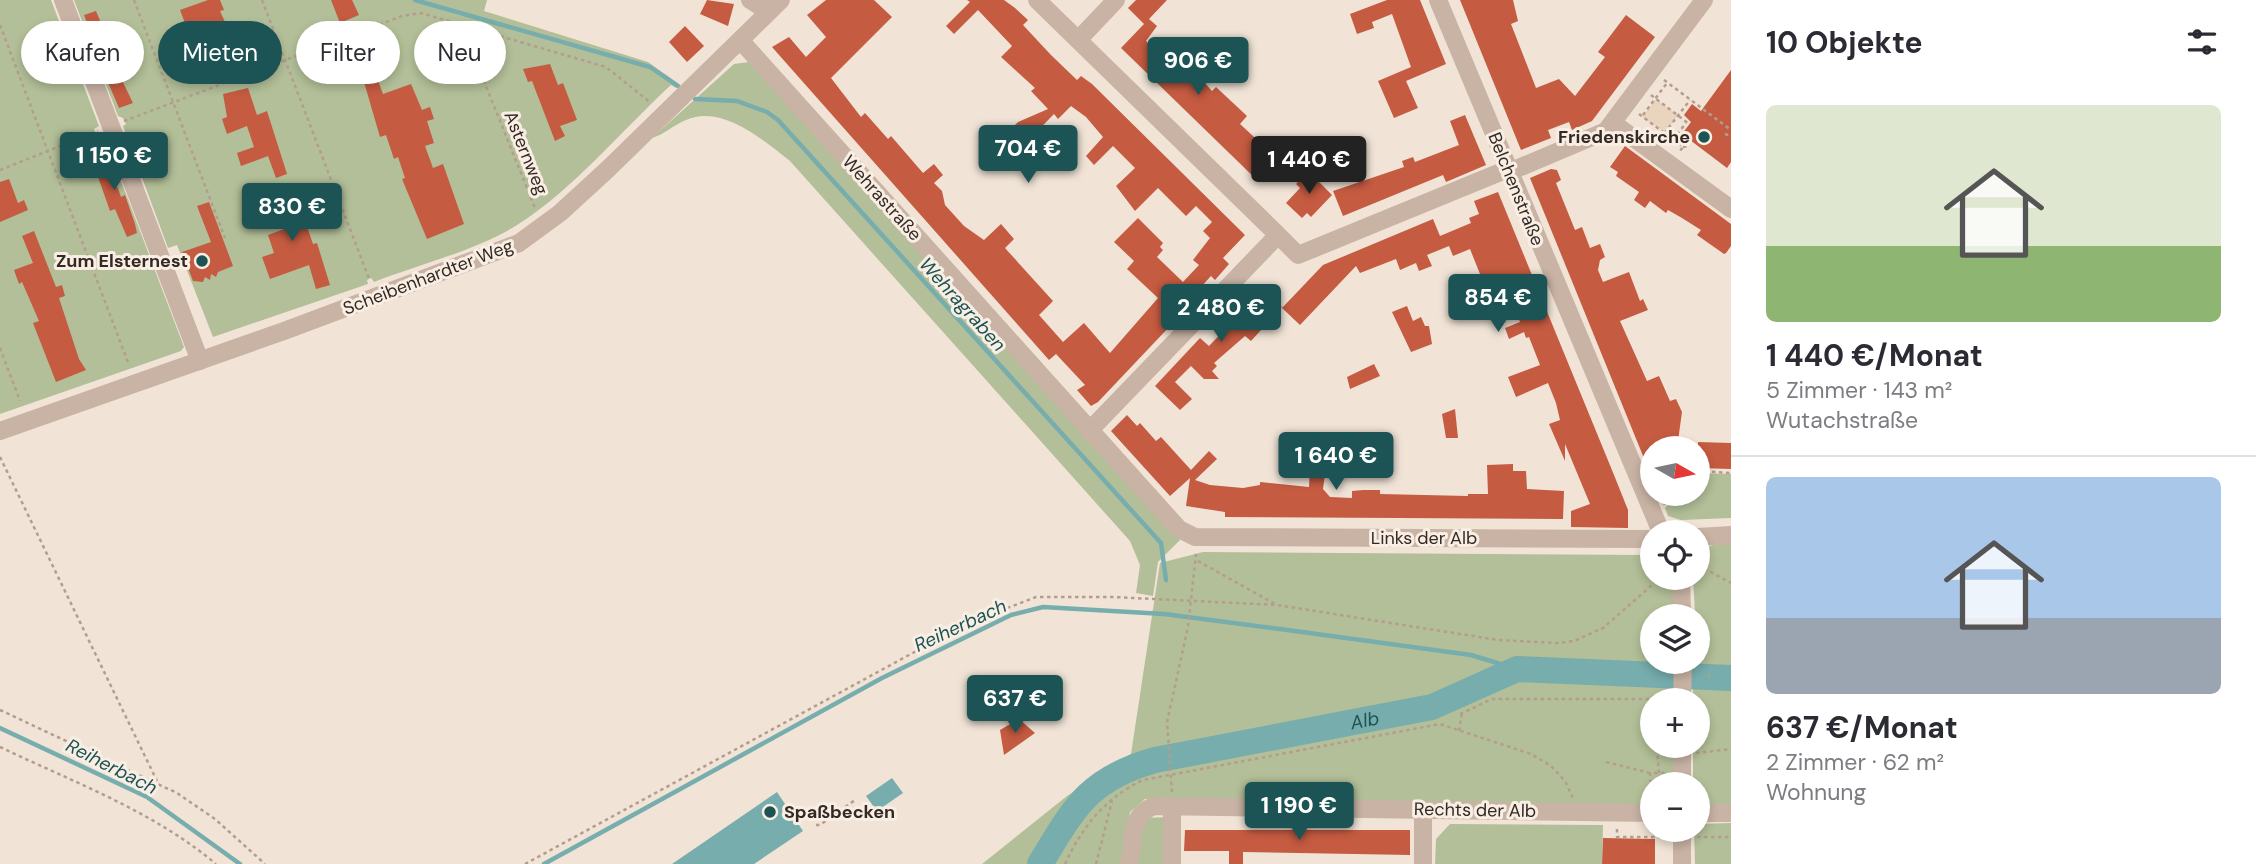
<!DOCTYPE html>
<html lang="de">
<head>
<meta charset="utf-8">
<style>
	body { margin:0; font-family:"DM Sans",sans-serif; background:#f2f2f3; color:#2b2b33; height:100vh; display:flex; flex-direction:column; font-size:26px; white-space:nowrap }
	* { box-sizing:border-box; margin:0 }
	p { font-size:23px; color:#7c7c81 }
	.icon { flex:none; width:38px; height:38px; fill:none; stroke:currentColor; stroke-width:2; stroke-linecap:round; stroke-linejoin:round }
	.map { position:relative; flex:1; overflow:hidden }
	.panel { display:flex; flex-direction:column; background:#fff; width:525px }
	.panel>* { flex:none }
	.guide { position:absolute; left:21px; top:21px; width:665px; height:63px; display:flex; gap:14px }
	.needle { width:46px; rotate:99deg }
	.controls { position:absolute; left:1640px; top:436px; display:grid; gap:14px }
	.controls a { display:grid; place-items:center; width:70px; height:70px; border-radius:50%; background:#fff; box-shadow:0 4px 10px #0003; font-size:35px }
	.price { position:absolute; translate:-50% -60px; padding:0 16px; border-radius:7px; background:#1c5354; color:#fff; font-size:23px; line-height:46px; filter:drop-shadow(0 2px 4px #0008) }
	.price::after { content:''; position:absolute; left:50%; top:42px; width:21px; height:16px; margin-left:-10px; background:inherit; clip-path:polygon(0 0,100% 0,50% 100%) }
	.price.current { background:#222; color:#fff }
	ul { padding:0; list-style:none }
	li { display:grid; align-content:center; gap:14px; height:371px; padding:0 35px }
	li+li { border-top:2px solid #e1e1e2 }
	li span { display:grid; place-items:center; height:217px; border-radius:10px; color:#555 }
	li>.icon { margin-inline-start:auto }
	span .icon { width:126px; height:126px; fill:#fffc; stroke-width:1 }
	li b { font-size:30px }
	h2 { display:flex; justify-content:space-between; align-items:center; height:84px; padding:0 35px; font-size:30px }
	.pill { padding:0 24px; border-radius:32px; background:#fff; box-shadow:0 4px 10px #0003; font-size:24px; line-height:63px }
	.pill.current { background:#1c5354; color:#fff }
	main { display:flex; flex:1; min-height:0 }
	.map>svg:first-child { display:block }
</style>
</head>
<body>
<main>
<div class="map">
<svg width="1731" height="864" viewBox="0 0 1731 864">
	<rect width="100%" height="100%" fill="#f1e4d7"/>
	<!-- green -->
	<path fill="#b3bf98" d="M0 0H51L99 126 94 129 97 137 104 136 184 347 181 351 0 414Z
		M74 0H487L484 11 648 62 679 84 676 88 671 85C622 130 573 190 517 225 475 251 420 264 374 282L371 278 367 280 368 284 213 337 177 245 168 248 123 126 126 124 123 118 118 116Z
		M749 62 1180 540 1158 562 1153 596 1136 593 1140 565 1130 541 790 161C763 140 722 104 686 120 674 125 663 135 652 138L734 64Z
		M1698 473 1731 474V518L1681 520 1668 516 1665 508 1668 505H1663L1659 494H1698Z
		M1731 543V804H1698V784H1693V746H1698V700H1693V662H1698L1693 578H1698C1698 548 1702 545 1731 543Z
		M1203 552 1652 555V578H1674V616H1652V662H1674L1675 700H1652V746H1675V784H1652V805L1145 799 1130 812 1125 851 1120 864H982L1067 796 1131 754 1160 563Z
		M1169 817 1168 864H1133L1142 818Z
		M1731 823V864H1695L1694 830H1698V824Z
		M1450 824 1603 825 1602 864H1435L1436 839Z"/>
	<!-- plaza -->
	<path fill="#e9d4be" d="M1656 99 1678 115 1665 133 1642 117Z"/>
	<!-- water -->
	<path fill="#77adad" d="M892 778 903 793 877 811 866 796Z
		M777 792 803 831 754 864H672Z"/>
	<g fill="none" stroke-linecap="round" stroke-linejoin="round">
		<!-- stream -->
		<path stroke="#77adad" stroke-width="4.5" d="M415 0 650 67 678 86
			M695 99 737 101 767 112 778 120 1161 543 1166 580
			M0 728 147 797 240 864
			M544 864 882 678 1011 615 1043 607 1164 614 1280 629 1471 655 1517 669"/>
		<!-- river -->
		<path stroke="#77adad" stroke-width="26" id="s1" d="M1040 864C1074 808 1088 779 1155 760L1432 707 1517 669 1731 678"/>
	</g>
	<!-- building -->
	<path fill="#c55b41" d="M208 0H220L224 10 220 11 243 61 205 76 180 10Z
		M331 0H352L359 15 340 23Z
		M707 0 734 4 728 26 700 14Z
		M826 0H874L892 17 831 78 861 117 865 113 888 139 891 136 923 173 934 164 943 175 934 183 942 191 945 205 964 226 984 240 1001 224 1014 239 1005 248 1053 301 1039 315 1063 342 1084 323 1110 353 1158 298 1127 269 1134 261 1114 242 1138 218 1163 243 1160 247 1163 250 1157 257 1183 282 1199 265 1193 260 1210 238 1203 231 1212 222 1196 206 1186 216 1158 188 1135 211 1116 186 1135 168 1113 146 1094 165 1086 156 1103 137 1086 117 1071 106 1058 119 1054 114 1007 162 993 147 1018 122 1048 109 1031 91 1035 88 1001 57 1012 46 978 10 954 34 946 26 970 2 967 0H1004L1015 8 1028 20 1023 25 1051 55 1077 80 1081 76 1092 84 1245 235 1223 258 1229 264 1215 280 1211 276 1186 303 1189 306 1098 402 1091 406 1077 390 1085 385 1056 354 1049 360 772 47 789 37 806 57 826 37 807 15Z
		M1136 0H1167L1149 19 1157 26 1146 41 1166 60 1168 57 1181 69 1187 63 1212 91 1216 87 1247 116 1240 124 1279 160 1259 182 1121 48 1144 24 1128 8Z
		M1387 0H1420L1446 64 1406 81 1418 108 1394 118 1378 81 1411 67 1392 14 1372 22 1374 28 1357 34 1350 14Z
		M1460 0H1513L1518 21 1511 24 1536 88 1559 79 1575 96 1605 57 1598 52 1626 15 1655 37 1592 121 1572 130 1569 122 1548 130 1551 138 1521 150Z
		M96 11 114 54 112 59 103 63 84 15Z
		M685 26 704 46 687 62 669 42Z
		M57 30 72 67 59 73 44 34Z
		M360 45 365 46 383 94 411 84 422 110 430 107 434 119 427 121 434 143 425 146 433 168 443 164 464 224 427 239 402 179 405 178 398 157 394 159 386 135 380 137 364 82 348 50Z
		M550 64 558 85 563 83 577 120 560 126 565 136 555 141 532 81 528 82 523 69Z
		M116 68 133 103 119 108 104 73Z
		M1731 70V162L1727 168 1682 134 1691 122 1684 115 1692 104 1701 111Z
		M248 88 257 115 267 111 287 174 276 178 268 156 241 166 237 153 254 147 247 126 227 134 222 119 227 117 223 94Z
		M1465 115 1486 165 1446 182 1443 175 1343 216 1333 191 1404 167 1402 161 1413 157 1415 162 1459 145 1450 121Z
		M1312 140 1323 151 1306 167 1296 156Z
		M102 144 121 197 125 195 135 224 137 233 127 237 115 209 110 211 97 174 101 173 92 148Z
		M1625 146 1731 224V246L1726 253 1724 254 1697 235 1701 230 1682 218 1668 210 1666 213 1650 201 1645 208 1634 200 1639 192 1616 176 1618 172 1610 167Z
		M1551 169 1557 170 1561 180 1556 183 1575 230 1582 227 1590 248 1600 244 1605 257 1600 260 1598 270 1603 282 1629 272 1640 301 1643 299 1648 310 1620 321 1647 381 1659 376 1670 401 1676 399 1682 412 1677 448H1652V478L1530 178Z
		M1308 171 1332 195 1311 217 1307 213 1302 218 1286 203 1300 188 1296 184Z
		M9 179 18 203 24 200 28 210 0 222V182Z
		M290 190 300 220 304 218 313 244 317 243 330 285 316 289 309 265 270 279 262 257 274 253 268 235 290 227 283 207 258 215 254 203Z
		M1498 192 1614 475 1628 510V528L1571 527V511L1590 504 1565 444V461L1549 424 1560 420 1556 403 1548 383 1516 397 1508 377 1540 365 1529 337 1526 338 1524 332 1509 339 1505 328 1520 322 1511 299 1472 311 1460 282 1480 274 1470 249 1453 256 1449 246 1427 255 1432 266 1419 271 1416 263 1400 270 1396 259 1360 273 1356 266 1300 325 1282 308 1323 265 1433 219 1440 236 1471 223 1469 218 1479 214 1474 201Z
		M209 202 233 266 218 272 216 277 211 274 210 280 205 277 203 282 193 281 182 252 211 242 197 206Z
		M34 231 56 287 62 285 65 296 59 298 79 359 86 370 56 382 33 323 39 321 22 282 19 284 14 270 33 263 22 236Z
		M1259 285 1282 307 1251 341 1245 336 1214 363 1217 366 1212 371 1219 379H1204L1191 366 1175 382 1192 399 1180 410 1155 386 1200 338 1209 346 1233 321 1228 316Z
		M1407 306 1413 321 1421 317 1425 326H1429L1432 344 1411 352 1392 312Z
		M1374 364 1380 376 1350 389 1347 377Z
		M1455 409 1458 438H1446L1442 414Z
		M1127 415 1137 426 1140 423 1156 441 1161 437 1191 470 1209 451 1217 459 1195 480 1210 485 1243 488 1260 485V482L1309 487 1310 465 1326 467 1323 489 1330 497 1352 498V491L1363 490H1380V494L1468 496V494H1488L1487 465 1513 464V471H1526L1527 489 1564 491 1563 519 1225 517V512L1186 506 1190 478 1170 496 1111 431Z
		M1698 442 1731 443V469L1698 468Z
		M1019 719 1035 733 1004 755 1000 730Z
		M1185 830H1410V855L1243 852V864H1229V851H1184Z
		M1603 838 1655 839V864H1602Z"/>
	<g fill="none" stroke-linecap="round" stroke-linejoin="round">
		<!-- path -->
		<path stroke="#b49d8e" stroke-width="2.5" stroke-dasharray="3.5 3.5" stroke-linecap="butt" d="M134 0 225 238
			M262 0 370 281
			M0 25 129 365
			M474 29 468 38 473 54 535 208
			M1664 80 1731 130
			M1651 95 1689 124
			M1639 114 1683 147 1680 151
			M1643 115 1667 83
			M124 121 402 16 421 13 606 67 651 103
			M1725 134 1731 136
			M1660 139 1690 100
			M1673 140 1686 123
			M1683 147 1688 146 1687 141
			M0 170 98 131
			M0 348 20 401
			M0 457 157 781
			M1698 471 1731 473
			M1198 561 1275 604
			M1698 565 1731 583
			M1709 678V672
			M1648 699 1652 705
			M0 710 177 793 215 819 265 864
			M1460 714 1492 699H1666
			M1459 731 1462 713
			M0 747C73 782 153 811 216 864
			M1696 753 1731 749
			M1606 762 1650 773
			M1659 773 1657 750 1666 752
			M1172 792 1167 722 1188 627 1196 554
			M1651 797 1650 773H1668
			M816 825H820L855 800
			M1617 829V837H1665
			M1697 837H1731
			M525 864 909 655 979 619 1036 597H1113L1277 605 1498 640 1557 643 1574 641 1603 628 1660 578
			M1065 864C1082 827 1105 798 1143 780L1440 724 1531 754 1551 766 1565 781 1573 798
			M1096 864 1112 801"/>
		<!-- minor -->
		<path stroke="#c8b3a4" stroke-width="18" d="M63 0 200 361
			M750 0 769 12
			M1037 0 1278 235
			M1438 0 1661 532
			M1079 39 1116 0
			M741 41 1179 529 1195 537 1652 539
			M1613 123 1731 209
			M1509 172 1606 131 1704 0
			M0 431 284 331 519 243 560 213 608 169 781 0
			M1089 431 1278 235 1298 255 1508 169
			M1698 537 1731 535
			M1681 578 1682 616
			M1682 700 1683 662
			M1682 784V746
			M1423 810V864
			M1698 813H1731
			M1129 864C1135 841 1127 816 1154 806L1652 813
			M1172 864V806
			M1682 864V830"/>
	</g>
	<!-- markers -->
	<g fill="#1c5354" stroke="#f9eee3" stroke-width="2.5">
		<circle cx="1704" cy="137" r="7"/>
		<circle cx="202" cy="261" r="7"/>
		<circle cx="770" cy="812" r="7"/>
	</g>
	<g text-anchor="middle" stroke-width="6" stroke-linejoin="round" paint-order="stroke">
		<!-- poi labels -->
		<g font-size="18" font-weight="bold" fill="#332925" stroke="#f9eee3" text-anchor="end">
			<text x="1690" y="143">Friedenskirche</text>
			<text x="188" y="267">Zum Elsternest</text>
			<text x="784" y="818" text-anchor="start">Spaßbecken</text>
		</g>
		<!-- street labels -->
		<g font-size="18" fill="#332925" stroke="#f9eee3">
			<text transform="translate(526 153) rotate(68)" y="6">Asternweg</text>
			<text transform="translate(1516 189) rotate(68)" y="6">Belchenstraße</text>
			<text transform="translate(882 198) rotate(48)" y="6">Wehrastraße</text>
			<text transform="translate(428 277) rotate(-21)" y="6">Scheibenhardter Weg</text>
			<text x="1424" y="544">Links der Alb</text>
			<text transform="translate(1475 810) rotate(1)" y="6">Rechts der Alb</text>
		</g>
		<!-- water labels -->
		<g font-size="19" font-style="italic" fill="#1c5354" stroke="#f9eee3">
			<text transform="translate(963 304) rotate(48)" y="7">Wehragraben</text>
			<text transform="translate(960 625) rotate(-25)" y="7">Reiherbach</text>
			<text dy="7" stroke="none"><textPath href="#s1" startOffset="374">Alb</textPath></text>
			<text transform="translate(112 766) rotate(27)" y="7">Reiherbach</text>
		</g>
	</g>
</svg>
<div class="controls">
<a><svg class="needle" viewBox="-14 -14 28 28"><path d="M0-13l5 13h-10z" fill="#e53935"/><path d="M0 13l5-13h-10z" fill="#7c7c81"/></svg></a>
<a><svg class="icon" aria-label="locate" viewBox="0 0 24 24"><circle cx="12" cy="12" r="6"/><path d="M12 2v4M12 18v4M2 12h4M18 12h4"/></svg></a>
<a><svg class="icon" aria-label="layers" viewBox="0 0 24 24"><path d="M12 4l9 5-9 5-9-5zM3 14l9 5 9-5"/></svg></a>
<a>+</a>
<a>−</a>
</div>
<b class="price" style="left:1198px;top:97px">906 €</b>
<b class="price" style="left:1028px;top:185px">704 €</b>
<b class="price" style="left:114px;top:192px">1 150 €</b>
<b class="price current" style="left:1309px;top:196px">1 440 €</b>
<b class="price" style="left:292px;top:243px">830 €</b>
<b class="price" style="left:1498px;top:334px">854 €</b>
<b class="price" style="left:1221px;top:344px">2 480 €</b>
<b class="price" style="left:1336px;top:492px">1 640 €</b>
<b class="price" style="left:1015px;top:735px">637 €</b>
<b class="price" style="left:1299px;top:842px">1 190 €</b>
<div class="guide">
<a class="pill">Kaufen</a>
<a class="pill current">Mieten</a>
<a class="pill">Filter</a>
<a class="pill">Neu</a>
</div>
</div>
<section class="panel">
<h2>10 Objekte<svg class="icon" aria-label="filters" viewBox="0 0 24 24"><path d="M4 7h16M4 17h16"/><circle cx="9" cy="7" r="2"/><circle cx="15" cy="17" r="2"/></svg></h2>
<ul>
<li><span style="background:linear-gradient(#dfe7d0 65%,#8fb573 0)"><svg class="icon" aria-label="home" viewBox="0 0 24 24"><path d="M3 11l9-7 9 7M6 9v11h12V9"/></svg></span><div><b>1 440 €/Monat</b><p>5 Zimmer · 143 m²</p><p>Wutachstraße</p></div></li>
<li><span style="background:linear-gradient(#a9c7e8 65%,#9aa5b1 0)"><svg class="icon" aria-label="home" viewBox="0 0 24 24"><path d="M3 11l9-7 9 7M6 9v11h12V9"/></svg></span><div><b>637 €/Monat</b><p>2 Zimmer · 62 m²</p><p>Wohnung</p></div></li>
</ul>
</section>
</main>
</body>
</html>
